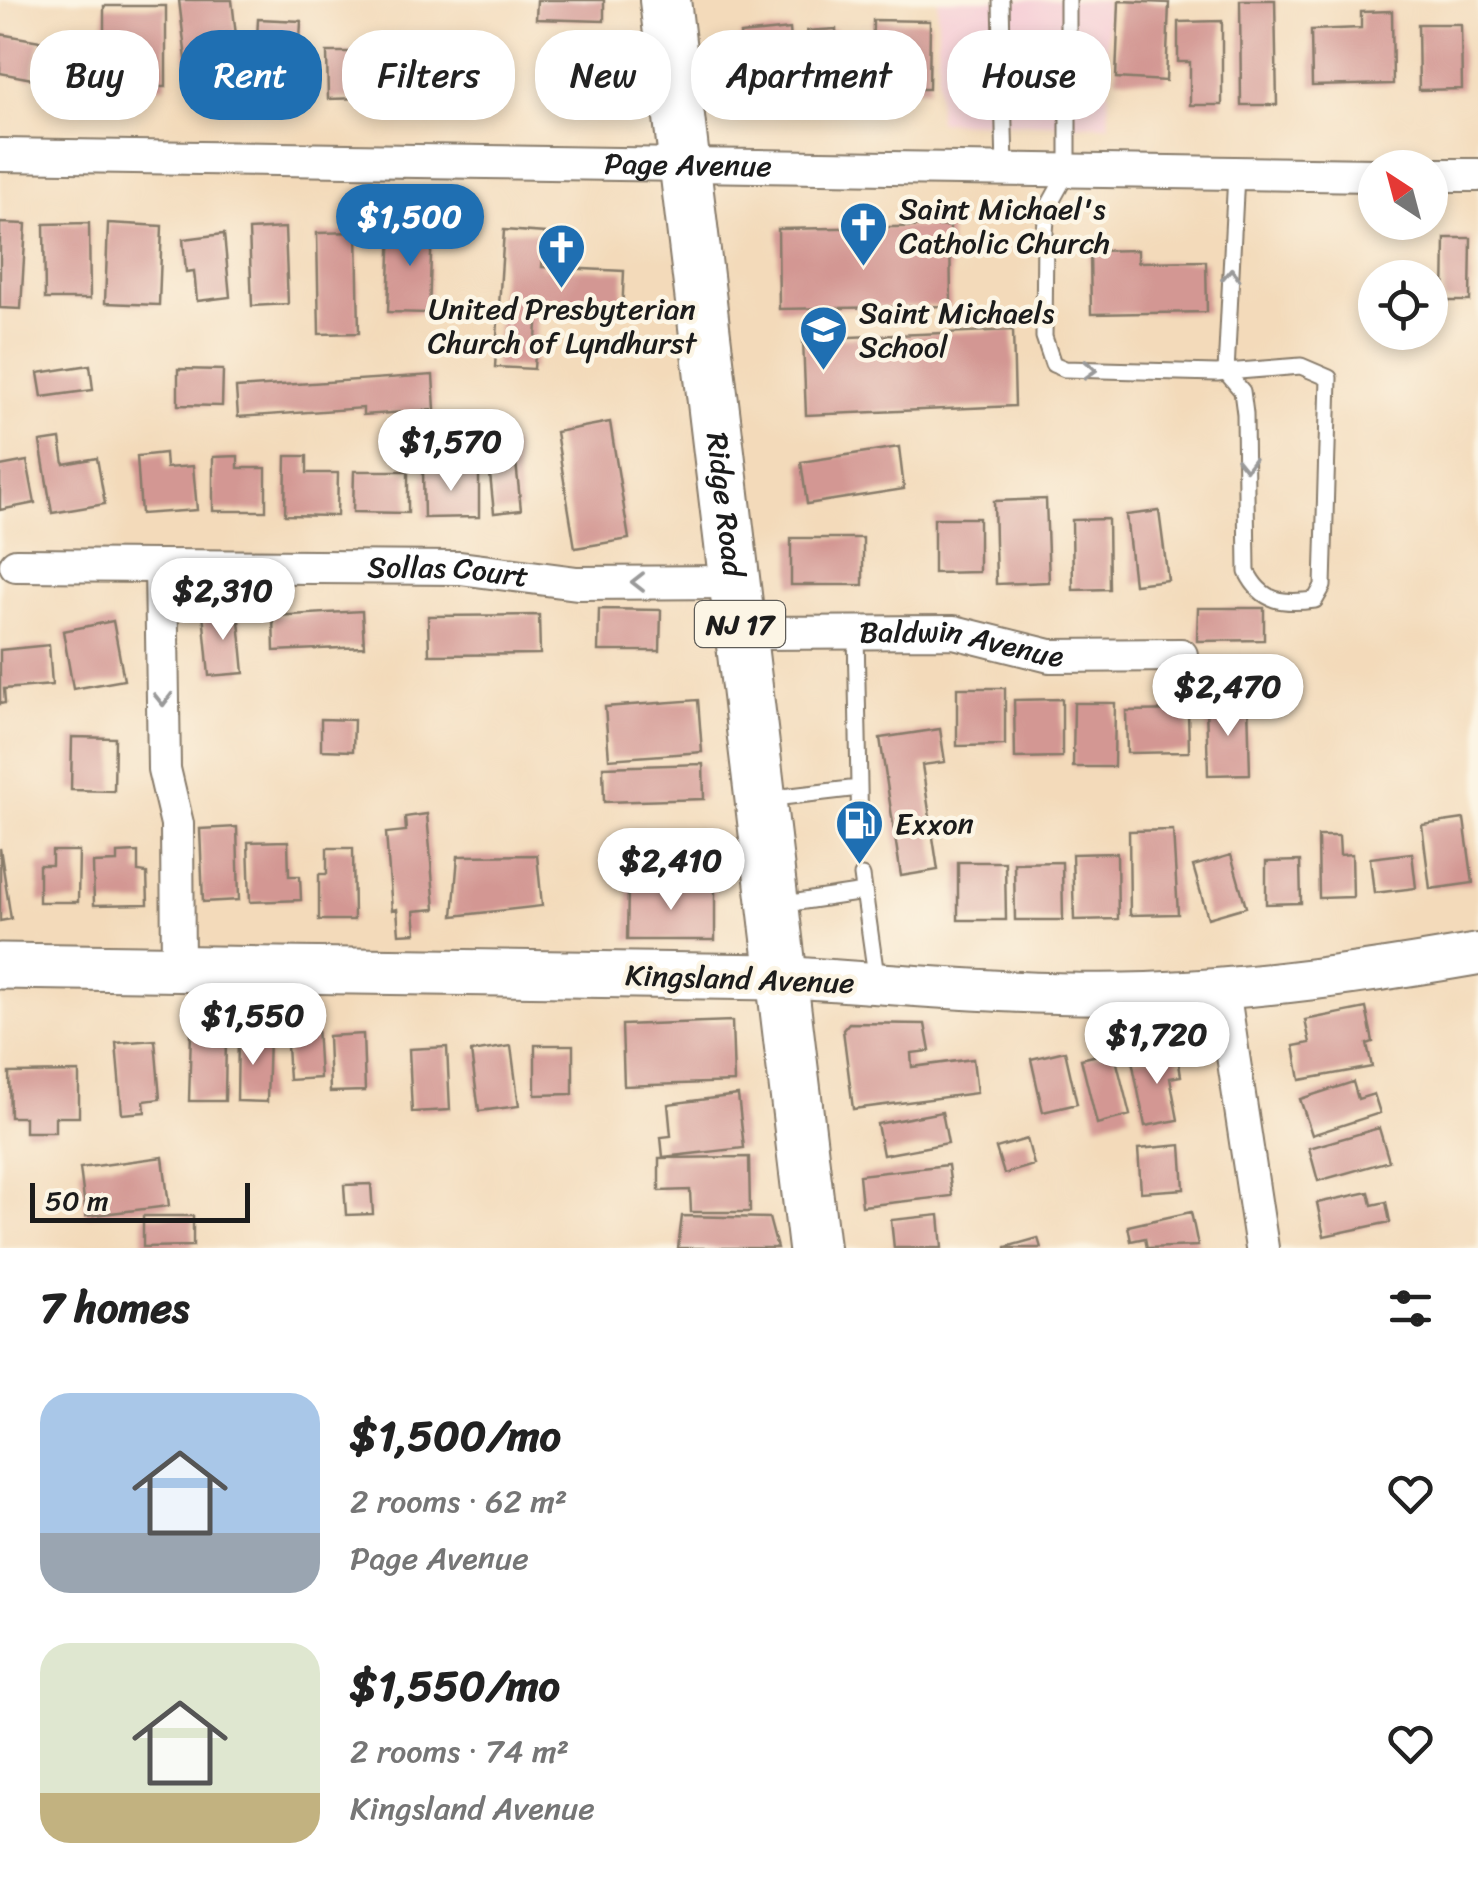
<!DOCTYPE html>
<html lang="en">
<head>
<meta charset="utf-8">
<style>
	body { margin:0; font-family:Sriracha,sans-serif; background:#f2f2f2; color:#222; height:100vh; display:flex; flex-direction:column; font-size:38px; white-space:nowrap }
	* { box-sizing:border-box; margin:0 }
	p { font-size:32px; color:#767676 }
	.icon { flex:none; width:55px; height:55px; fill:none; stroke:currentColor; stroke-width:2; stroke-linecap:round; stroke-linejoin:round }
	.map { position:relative; height:1248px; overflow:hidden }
	.side { display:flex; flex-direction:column; background:#fff; flex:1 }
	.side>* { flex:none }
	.banner { position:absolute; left:30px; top:30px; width:1420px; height:90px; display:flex; gap:20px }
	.needle { width:65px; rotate:324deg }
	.buttons { position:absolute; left:1358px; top:150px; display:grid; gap:20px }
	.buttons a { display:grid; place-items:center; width:90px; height:90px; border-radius:50%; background:#fff; box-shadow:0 5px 15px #0003; font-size:50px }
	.scale { position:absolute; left:30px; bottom:25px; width:220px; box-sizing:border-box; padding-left:10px; border:5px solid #1c1c1c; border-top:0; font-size:28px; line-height:35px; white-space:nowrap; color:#1c1c1c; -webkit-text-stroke:8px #fcf5e5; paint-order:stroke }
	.price { position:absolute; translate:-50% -85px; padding:0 22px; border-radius:35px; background:#fff; color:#222; font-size:32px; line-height:65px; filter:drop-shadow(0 2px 5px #0008) }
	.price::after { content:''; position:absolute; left:50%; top:60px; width:30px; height:22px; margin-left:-15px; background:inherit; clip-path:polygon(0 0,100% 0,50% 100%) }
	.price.active { background:#1f6fb2; color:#fff }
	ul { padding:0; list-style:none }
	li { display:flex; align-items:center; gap:30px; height:250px; padding:0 40px }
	li span { display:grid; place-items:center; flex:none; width:280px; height:200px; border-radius:30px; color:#555 }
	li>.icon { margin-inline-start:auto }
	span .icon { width:120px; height:120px; fill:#fffc; stroke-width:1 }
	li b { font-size:42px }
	h2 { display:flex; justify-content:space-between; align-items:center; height:120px; padding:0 40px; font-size:42px }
	.pill { padding:0 35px; border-radius:40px; background:#fff; box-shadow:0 5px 15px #0003; font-size:35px; line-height:90px }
	.pill.active { background:#1f6fb2; color:#fff }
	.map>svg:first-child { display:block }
</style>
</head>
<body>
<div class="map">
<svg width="1478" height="1248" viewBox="0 0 1478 1248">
	<rect width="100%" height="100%" fill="#fcf5e5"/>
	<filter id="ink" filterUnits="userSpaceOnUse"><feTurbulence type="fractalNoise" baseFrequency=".01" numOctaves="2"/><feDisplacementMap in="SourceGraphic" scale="20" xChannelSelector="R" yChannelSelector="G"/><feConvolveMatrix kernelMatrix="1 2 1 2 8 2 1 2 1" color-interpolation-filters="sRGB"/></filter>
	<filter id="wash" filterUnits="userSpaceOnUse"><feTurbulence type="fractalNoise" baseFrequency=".0048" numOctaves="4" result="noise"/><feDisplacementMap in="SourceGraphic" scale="40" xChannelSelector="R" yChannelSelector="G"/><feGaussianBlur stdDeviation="2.25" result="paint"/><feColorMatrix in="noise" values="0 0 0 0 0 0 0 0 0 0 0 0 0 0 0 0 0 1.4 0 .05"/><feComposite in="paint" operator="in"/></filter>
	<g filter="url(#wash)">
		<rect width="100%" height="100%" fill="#f3daba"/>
		<!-- built -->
		<path fill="#f6cfd7" d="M938 0H1106L1109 125 938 122Z"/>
		<g id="blocks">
			<!-- building -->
			<path fill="#d39793" d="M179 0H232L239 62 187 68Z
				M537 0H604V21L536 19Z
				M1240 0H1275L1277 105H1241Z
				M1119 1 1169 3 1166 81 1116 78Z
				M104 6H166V87H104Z
				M1392 11 1393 84 1312 86 1311 30 1361 28V12Z
				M258 19 301 21 298 82 255 80Z
				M873 20 930 21 929 89H872Z
				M1222 21V105H1190V62H1178V22Z
				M1418 24H1461L1462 89 1419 90Z
				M790 29 795 86 745 90 740 34Z
				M836 29 837 48 857 46 860 86 812 90 807 31Z
				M0 34 40 41 32 79 0 73Z
				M434 50 467 51 466 104 433 103Z
				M327 52H361L362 98 328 99Z
				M385 55 418 57 416 104 383 103Z
				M0 223 26 224 21 309 0 308Z
				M89 223 90 299H45L44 224Z
				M108 223 162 226 159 305 105 303Z
				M391 224 432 226 429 313 388 312Z
				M950 226 951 306 779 309 778 229Z
				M285 228 288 304 252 306 249 230Z
				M504 230 545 233 542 267 624 271 622 314 538 309 534 369 495 367Z
				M357 232 359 333 319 334 317 233Z
				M224 234 230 297 197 301 194 271 186 272 183 239Z
				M1445 238H1471L1470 301H1444Z
				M1138 250V262L1206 261 1207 312 1091 314 1090 251Z
				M1013 330 1015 406 806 415 803 339Z
				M90 365 93 390 42 397 38 373Z
				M178 369 223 370 222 406 178 405Z
				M433 375 435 410 363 415V408L238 417 236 388Z
				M610 422 629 539 575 548 556 432Z
				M60 439 64 464 97 458 105 504 52 513 40 442Z
				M514 443 521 510 494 513 487 445Z
				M899 447 904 489 807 504 801 462Z
				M165 453 166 468 193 466 197 510 141 514 137 456Z
				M238 456V468H266V511H213V457Z
				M286 456H307V473H338L337 516 285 515Z
				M27 461 35 503 0 510V466Z
				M479 470V517L424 518 423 471Z
				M354 471H408V513L353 512Z
				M1046 499 1049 582 996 584 994 501Z
				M1159 511 1168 580 1134 584 1126 515Z
				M934 518H979V572L934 573Z
				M1108 519 1109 589 1073 590 1072 520Z
				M791 538H863V585H791Z
				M1198 608H1264V640L1197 641Z
				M599 609 661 610 660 651H598Z
				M238 610 244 673 209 676 203 613Z
				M362 611 364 647 274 651 273 616Z
				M539 615 540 654 429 655 428 616Z
				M113 621 124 680 73 689 63 631Z
				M49 645 52 685 4 689 5 703 0 704V650Z
				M957 688H1005V745L957 746Z
				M1062 699V757L1015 758 1014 700Z
				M698 700 702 752 609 759 605 707Z
				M1074 703H1115L1114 767H1073Z
				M1248 703 1250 774 1208 775 1206 704Z
				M1188 710 1189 752 1127 753 1126 711Z
				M321 719 354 720 353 751 321 750Z
				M940 729 945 762 922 765 938 870 901 876 880 738Z
				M72 737 115 738 114 791 71 790Z
				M703 764 704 799 604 802 603 767Z
				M427 814 435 909 414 911 416 933 399 934 397 909 392 910 386 833 406 831 405 817Z
				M1464 819 1473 883 1430 889 1422 825Z
				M237 827 239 900 203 902 200 829Z
				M1173 830 1178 914 1130 915 1129 831Z
				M1318 836H1339L1340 855 1352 854 1353 897 1319 898Z
				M288 841 289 876H300L301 900 250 902 248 842Z
				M0 848 11 919 0 921Z
				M327 848H353L354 920H319V874H327Z
				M52 851H79L78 902H39V865H52Z
				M138 852V872L147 873 148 904 94 905 93 863 117 862V853Z
				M1117 853 1118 919 1074 920 1072 854Z
				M1412 853 1416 888 1374 893 1370 858Z
				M537 855 542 906 453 916 458 856Z
				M1231 855 1246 907 1208 918 1193 866Z
				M1300 861 1301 903 1266 904V862Z
				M958 862H1005L1006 920H958Z
				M1062 862 1063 920H1015L1014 863Z
				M628 886 715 887V940H627Z
				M1366 1008 1373 1042 1367 1044 1372 1067 1300 1080 1294 1046 1310 1043 1305 1020Z
				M732 1021 734 1082 624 1086 622 1025Z
				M849 1023 925 1024 930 1051 911 1053 912 1067 973 1059 977 1093 853 1109 843 1030Z
				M317 1026 320 1078 289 1080 286 1028Z
				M191 1032 226 1033 225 1101H189Z
				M363 1034 365 1091 330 1092 328 1036Z
				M238 1035H269L267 1102 237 1101Z
				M155 1040 160 1099 144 1101 145 1112 122 1114 116 1043Z
				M535 1045H573V1094L535 1095Z
				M511 1046 519 1106 479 1111 471 1052Z
				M447 1047 450 1110 412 1112 409 1049Z
				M1065 1051 1077 1104 1043 1112 1031 1059Z
				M1114 1051 1130 1115 1097 1124 1081 1059Z
				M1177 1052 1181 1076 1170 1078 1178 1120 1145 1126 1132 1060Z
				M79 1072V1117H55V1132H25V1117H10L9 1073Z
				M1353 1082 1358 1099 1374 1094 1380 1113 1312 1135 1300 1099Z
				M738 1095 744 1148 663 1157 661 1137 671 1136 668 1104Z
				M942 1112 948 1143 883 1155 877 1124Z
				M1379 1128 1389 1161 1318 1181 1309 1148Z
				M1027 1139 1034 1165 1004 1174 996 1148Z
				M1181 1145 1184 1189 1141 1192 1138 1149Z
				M163 1157 169 1206 86 1216 80 1168Z
				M749 1157 750 1212H691L690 1190 659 1191V1158Z
				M948 1165 952 1196 862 1206 859 1175Z
				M371 1184 373 1214 346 1215 344 1185Z
				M1369 1192 1372 1205 1386 1202 1390 1222 1324 1236 1317 1203Z
				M1191 1212 1198 1246 1147 1248 1145 1238 1131 1241 1128 1226Z
				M939 1215 942 1248H894L891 1220Z
				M143 1216H193V1246L143 1247Z
				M682 1216 769 1218 777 1248H678Z
				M1038 1238 1041 1248H1006V1247Z"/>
		</g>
	</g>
	<g filter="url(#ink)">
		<use href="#blocks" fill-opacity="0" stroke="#887b6b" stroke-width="2.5"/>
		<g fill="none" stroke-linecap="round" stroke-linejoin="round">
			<defs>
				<path id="service" d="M1001 0 1005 171
					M1068 0V171L1047 209 1045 232 1044 337 1053 364 1065 369 1217 373 1226 372 1301 366 1329 378 1323 586 1315 600C1283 604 1262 603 1247 572L1245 414 1242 391 1226 372 1236 174
					M856 632 860 837
					M765 799 859 788
					M862 876 877 983
					M778 905 864 892"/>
				<g id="minor">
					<path id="s1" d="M0 155 1375 175"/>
					<path d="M1430 175H1478"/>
					<path id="s2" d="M16 565 460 568 577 583 735 582"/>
					<path d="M161 566 164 769 177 824 178 969"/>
					<path id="s3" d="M741 633 954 632 1050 656 1181 655"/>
					<path d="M1223 989 1262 1248"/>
				</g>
				<path id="tertiary" d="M783 977C904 984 1026 997 1147 993 1259 989 1368 973 1478 954"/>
				<path id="secondary" d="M0 966 783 977"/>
				<g id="primary">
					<path id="s4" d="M665 0 814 1248"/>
				</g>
			</defs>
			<!-- service casing -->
			<use href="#service" stroke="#887b6b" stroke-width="19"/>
			<!-- minor casing -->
			<use href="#minor" stroke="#887b6b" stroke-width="36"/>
			<!-- tertiary casing -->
			<use href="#tertiary" stroke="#887b6b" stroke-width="44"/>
			<!-- secondary casing -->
			<use href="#secondary" stroke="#887b6b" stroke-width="49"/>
			<!-- primary casing -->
			<use href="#primary" stroke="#887b6b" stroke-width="54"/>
			<!-- service -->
			<use href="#service" stroke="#fff" stroke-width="15"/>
			<!-- minor -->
			<use href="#minor" stroke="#fff" stroke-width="32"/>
			<!-- tertiary -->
			<use href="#tertiary" stroke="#fff" stroke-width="40"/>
			<!-- secondary -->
			<use href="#secondary" stroke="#fff" stroke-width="45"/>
			<!-- primary -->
			<use href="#primary" stroke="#fff" stroke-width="50"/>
		</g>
		<!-- one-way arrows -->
		<defs><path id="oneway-chevron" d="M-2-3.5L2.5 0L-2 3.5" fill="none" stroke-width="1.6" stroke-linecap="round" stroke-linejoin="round" transform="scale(2.5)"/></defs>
		<g stroke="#999">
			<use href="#oneway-chevron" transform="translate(1231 275) rotate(-87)"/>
			<use href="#oneway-chevron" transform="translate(1090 370) rotate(2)"/>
			<use href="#oneway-chevron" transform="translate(1246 464) rotate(89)"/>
			<use href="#oneway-chevron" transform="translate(638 582) rotate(180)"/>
			<use href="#oneway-chevron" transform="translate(163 699) rotate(89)"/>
		</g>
	</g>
	<!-- icons -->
	<defs>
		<symbol id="church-pin" viewBox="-11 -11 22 30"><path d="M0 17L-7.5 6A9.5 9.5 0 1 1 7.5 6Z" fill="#1f6fb2" stroke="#fcf5e5"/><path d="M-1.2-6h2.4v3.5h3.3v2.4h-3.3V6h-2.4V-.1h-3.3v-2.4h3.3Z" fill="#fff"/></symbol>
		<symbol id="school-pin" viewBox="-11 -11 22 30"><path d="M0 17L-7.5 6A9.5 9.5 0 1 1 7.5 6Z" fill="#1f6fb2" stroke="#fcf5e5"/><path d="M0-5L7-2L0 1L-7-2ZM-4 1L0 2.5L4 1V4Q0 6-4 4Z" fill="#fff"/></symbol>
		<symbol id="fuel-pin" viewBox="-11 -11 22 30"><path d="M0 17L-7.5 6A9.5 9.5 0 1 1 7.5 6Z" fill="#1f6fb2" stroke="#fcf5e5"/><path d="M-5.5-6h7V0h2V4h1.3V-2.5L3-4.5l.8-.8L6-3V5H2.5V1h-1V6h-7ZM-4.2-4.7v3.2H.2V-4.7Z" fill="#fff"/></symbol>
	</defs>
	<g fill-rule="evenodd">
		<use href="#church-pin" x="836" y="198" width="55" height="75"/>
		<use href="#church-pin" x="534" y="220" width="55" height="75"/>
		<use href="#school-pin" x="796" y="302" width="55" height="75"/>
		<use href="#fuel-pin" x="832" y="796" width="55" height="75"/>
	</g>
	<g text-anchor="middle" stroke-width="9" stroke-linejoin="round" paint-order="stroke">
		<!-- shield labels -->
		<rect fill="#fcf5e5" stroke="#5f5d58" stroke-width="2.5" x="695" y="601" width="90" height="46" rx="8"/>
		<g font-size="28" font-weight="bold" fill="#1c1c1c">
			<text x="740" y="634">NJ 17</text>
		</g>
		<!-- street labels -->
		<g font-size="30" fill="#1c1c1c" stroke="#fcf5e5">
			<text dy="10" stroke="none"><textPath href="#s1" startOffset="688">Page Avenue</textPath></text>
			<text dy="10" stroke="none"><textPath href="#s4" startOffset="508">Ridge Road</textPath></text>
			<text dy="10" stroke="none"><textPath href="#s2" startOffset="432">Sollas Court</textPath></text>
			<text dy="10" stroke="none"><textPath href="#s3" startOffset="222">Baldwin Avenue</textPath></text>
			<text transform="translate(740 979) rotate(2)" y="10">Kingsland Avenue</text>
		</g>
		<!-- poi labels -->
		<g font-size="30" fill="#1c1c1c" stroke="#fcf5e5" text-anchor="start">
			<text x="899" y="219">Saint Michael's<tspan x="899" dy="34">Catholic Church</tspan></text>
			<text x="562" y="319" text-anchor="middle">United Presbyterian<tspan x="562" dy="34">Church of Lyndhurst</tspan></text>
			<text x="859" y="323">Saint Michaels<tspan x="859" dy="34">School</tspan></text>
			<text x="895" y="834">Exxon</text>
		</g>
	</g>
</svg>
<div class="buttons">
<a><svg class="needle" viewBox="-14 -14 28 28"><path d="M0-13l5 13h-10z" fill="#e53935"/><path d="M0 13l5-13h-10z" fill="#767676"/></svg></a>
<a><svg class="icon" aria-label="locate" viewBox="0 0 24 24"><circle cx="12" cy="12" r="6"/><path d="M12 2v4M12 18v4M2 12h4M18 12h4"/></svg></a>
</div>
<div class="scale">50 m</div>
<b class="price active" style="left:410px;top:269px">$1,500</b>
<b class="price" style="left:451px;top:494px">$1,570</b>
<b class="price" style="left:223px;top:643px">$2,310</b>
<b class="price" style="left:1228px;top:739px">$2,470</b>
<b class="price" style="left:671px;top:913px">$2,410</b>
<b class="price" style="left:253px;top:1068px">$1,550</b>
<b class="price" style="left:1157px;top:1087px">$1,720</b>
<div class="banner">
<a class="pill">Buy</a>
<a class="pill active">Rent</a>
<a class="pill">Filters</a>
<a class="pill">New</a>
<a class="pill">Apartment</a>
<a class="pill">House</a>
</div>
</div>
<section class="side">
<h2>7 homes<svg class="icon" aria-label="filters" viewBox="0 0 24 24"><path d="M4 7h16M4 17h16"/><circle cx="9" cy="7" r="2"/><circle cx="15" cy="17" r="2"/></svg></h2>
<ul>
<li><span style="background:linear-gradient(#a9c7e8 70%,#9aa5b1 0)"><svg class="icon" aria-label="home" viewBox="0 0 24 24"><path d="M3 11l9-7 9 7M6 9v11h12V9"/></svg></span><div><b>$1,500/mo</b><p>2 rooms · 62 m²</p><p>Page Avenue</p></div><svg class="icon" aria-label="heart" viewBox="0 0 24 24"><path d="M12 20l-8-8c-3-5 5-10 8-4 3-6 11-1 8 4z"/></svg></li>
<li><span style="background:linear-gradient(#dfe7d0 75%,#c2b280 0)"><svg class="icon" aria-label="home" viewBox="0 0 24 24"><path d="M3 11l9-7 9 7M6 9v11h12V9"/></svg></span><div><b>$1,550/mo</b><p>2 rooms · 74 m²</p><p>Kingsland Avenue</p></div><svg class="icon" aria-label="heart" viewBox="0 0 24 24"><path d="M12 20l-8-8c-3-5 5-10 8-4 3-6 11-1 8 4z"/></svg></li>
</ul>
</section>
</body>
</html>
